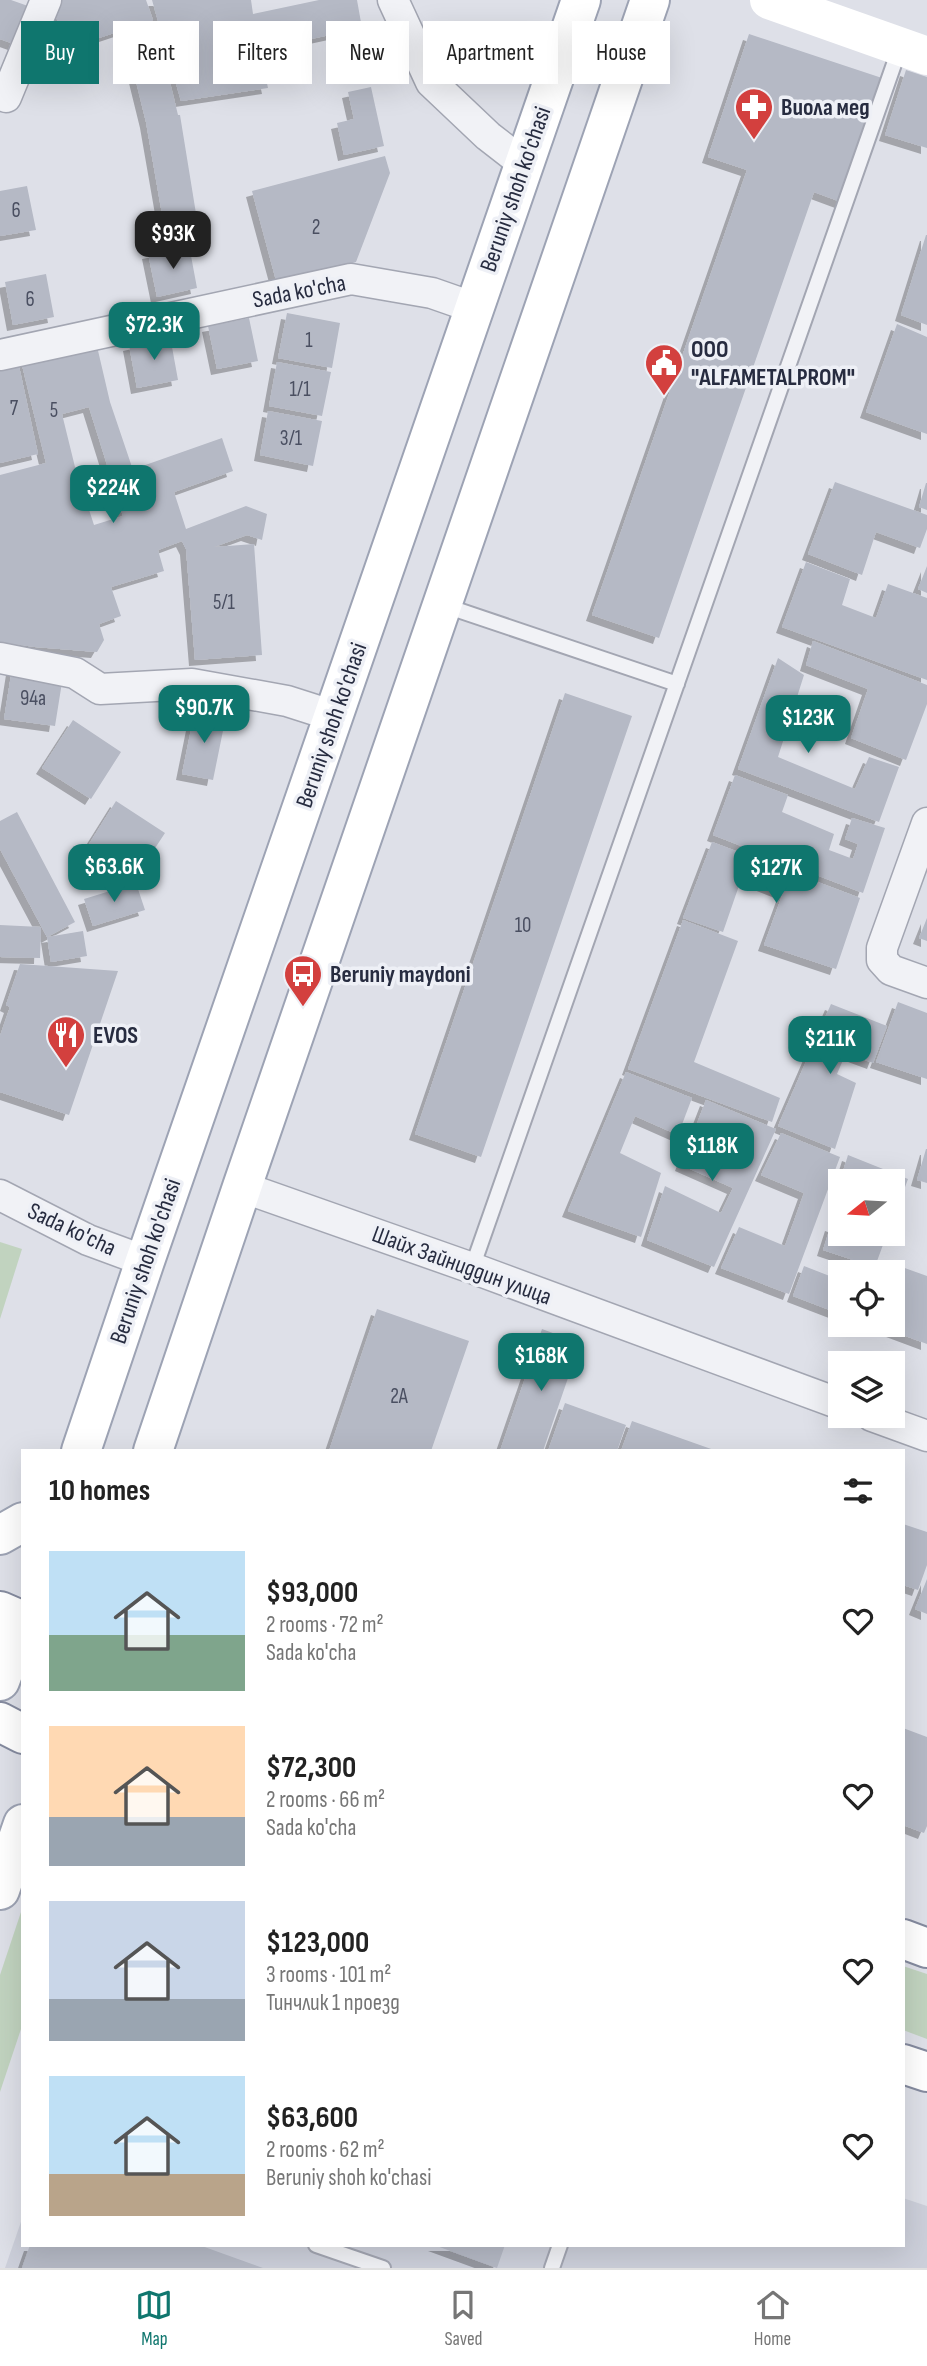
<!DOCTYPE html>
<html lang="en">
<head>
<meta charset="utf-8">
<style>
	body { margin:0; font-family:"Sofia Sans Condensed",sans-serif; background:#f6f6f6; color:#222; height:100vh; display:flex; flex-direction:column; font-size:26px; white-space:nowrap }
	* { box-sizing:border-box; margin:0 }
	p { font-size:23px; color:#767676 }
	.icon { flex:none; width:38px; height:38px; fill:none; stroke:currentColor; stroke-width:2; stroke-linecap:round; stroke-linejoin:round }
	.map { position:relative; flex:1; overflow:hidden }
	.sheet { position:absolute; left:21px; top:1449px; width:884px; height:798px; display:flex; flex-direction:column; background:#fff; border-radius:0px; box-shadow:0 7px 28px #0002 }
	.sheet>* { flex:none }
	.top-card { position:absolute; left:21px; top:21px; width:886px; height:63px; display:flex; gap:14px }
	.needle { width:46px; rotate:252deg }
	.fabs { position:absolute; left:828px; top:1169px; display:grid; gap:14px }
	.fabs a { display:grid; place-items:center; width:77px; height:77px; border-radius:0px; background:#fff; box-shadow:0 7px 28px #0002; font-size:35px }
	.price { position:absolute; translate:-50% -60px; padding:0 16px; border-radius:14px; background:#0f766e; color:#fff; font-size:23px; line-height:46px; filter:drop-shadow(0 2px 4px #0008) }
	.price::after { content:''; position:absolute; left:50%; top:42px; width:21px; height:16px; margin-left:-10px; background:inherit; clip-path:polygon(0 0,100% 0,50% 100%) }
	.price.on { background:#222; color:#fff }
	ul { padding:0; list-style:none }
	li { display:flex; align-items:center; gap:21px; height:175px; padding:0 28px }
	li span { display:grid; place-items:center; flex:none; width:196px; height:140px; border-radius:0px; color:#555 }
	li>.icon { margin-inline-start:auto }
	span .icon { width:84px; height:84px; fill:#fffc; stroke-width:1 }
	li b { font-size:30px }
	h2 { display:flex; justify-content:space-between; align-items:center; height:84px; padding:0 28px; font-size:30px }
	.chip { padding:0 24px; border-radius:0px; background:#fff; box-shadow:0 7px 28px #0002; font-size:24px; line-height:63px }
	.chip.on { background:#0f766e; color:#fff }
	.tab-bar { display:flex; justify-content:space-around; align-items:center; height:98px; border-top:2px solid #e0e0e0; background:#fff; font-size:19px; color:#767676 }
	.tab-bar a { display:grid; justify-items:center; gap:4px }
	.tab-bar .on { color:#0f766e }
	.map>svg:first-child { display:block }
</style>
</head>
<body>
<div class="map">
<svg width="927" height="2268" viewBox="0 0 927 2268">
	<defs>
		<filter id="shadow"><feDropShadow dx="-6" dy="6" stdDeviation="0" flood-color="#0004"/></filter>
	</defs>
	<rect width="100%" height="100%" fill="#dee0e8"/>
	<!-- built -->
	<path fill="#cccfda" d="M903 2198 927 2206V2268H5L23 2216V2245H903Z"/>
	<!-- green -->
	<path fill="#c1d3bf" d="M0 1242 22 1249 0 1319Z
		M23 1906V2023L0 2092V1975Z
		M903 1966 927 1974V2039L903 2030Z"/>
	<!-- building -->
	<path fill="#b5b9c5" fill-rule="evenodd" filter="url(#shadow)" d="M0 0H11L28 6 14 44 0 39Z
		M51 0H146L153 20 66 49Z
		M152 0H251L253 14 319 0H357L362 28 260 50 268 88 181 101Z
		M749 34 882 78 841 202 814 192 659 638 592 615 747 170 708 157Z
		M163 54 178 115H180L199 232 166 237 146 122 131 61Z
		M906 70 927 77V148L885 135Z
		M371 87 384 146 344 155 337 123 354 119 348 92Z
		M385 156 390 173 356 262 277 284 252 191Z
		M27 186 36 230 0 236V191Z
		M926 235H927V325L901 315Z
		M189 245 197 288 157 297 148 253Z
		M46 274 54 317 13 325 5 282Z
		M287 313 340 323 332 368 278 358Z
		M249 318 258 361 217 369 208 326Z
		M897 324 927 337V434L866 412Z
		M170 336 178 380 137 388 129 345Z
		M96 342 110 402 134 473V469L222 438 233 471 174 492 186 529 246 506 267 514 262 540 247 535 214 547 254 544 262 655 195 660 186 549 182 541 158 550 164 571 111 587 121 616 99 624 104 640 97 652 35 647 0 642V475L46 463 21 361ZM89 407 123 516 94 525 75 467 62 414Z
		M17 357 38 454 0 463V361Z
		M277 362 331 372 322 416 269 406Z
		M268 411 322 421 313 466 260 455Z
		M835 482 927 515V529L920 548 876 532 862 575 808 554Z
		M926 483H927V510L919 507Z
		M806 562 850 579 842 605 876 618 888 584 927 598V680L782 627Z
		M927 566V593L918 589Z
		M813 641 927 685V704L906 760 851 738 868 689 806 665Z
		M778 658 804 675 778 757 855 789 869 757 899 767 879 822 738 769Z
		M12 669 63 676 55 726 4 719Z
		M565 693 632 716 481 1157 415 1134Z
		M195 710 226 716 213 780 182 774Z
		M73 720 121 752 91 799 42 768Z
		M735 775 788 795 782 812 834 834 829 850 853 859 858 844 845 839 852 818 885 828 863 893 713 835Z
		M116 801 165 833 134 880 86 849Z
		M17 812 75 922 47 937 83 931 87 956 51 962 47 937 0 849V821Z
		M712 842 860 898 836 969 764 945 783 893 742 877 723 932 683 918Z
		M136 883 145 910 93 926 84 899Z
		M927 918V941L919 938Z
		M683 920 738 941 694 1062 780 1098 772 1122 628 1069Z
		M0 925 41 927 40 958 0 957Z
		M20 964 118 971 69 1115 0 1092V1036L10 1007 6 1005Z
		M898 1002 927 1013V1079L876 1062Z
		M831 1004 887 1026 873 1063 846 1053 837 1074 856 1083 835 1149 778 1126Z
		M626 1072 692 1098 678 1135 635 1116 620 1153 661 1173 641 1237 568 1211Z
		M706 1100 776 1129 714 1267 647 1240 665 1186 721 1213 733 1188 681 1165Z
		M781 1133 840 1157 789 1294 721 1268 739 1227 785 1246 804 1193 761 1175Z
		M926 1149H927V1183L917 1180Z
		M848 1155 908 1179 893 1220 892 1181H840Z
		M839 1181H840V1198L835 1196Z
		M831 1225 840 1228V1234H858L867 1237 868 1234H887L873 1272H853L856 1261 823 1250Z
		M888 1262 927 1276V1344L876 1325H892V1272H884Z
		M804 1266 840 1280V1314L793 1296Z
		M377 1309 469 1341 431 1451H329Z
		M542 1329 580 1343 543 1451H500Z
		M565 1403 626 1425 617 1451H548Z
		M632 1421 714 1450V1451H621Z
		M903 1524 927 1532V1565L918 1590 903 1585Z
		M927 1579V1614L915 1609Z
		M903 1728 927 1737V1826L924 1833 903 1825Z
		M30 2245H199L263 2268H22Z
		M434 2245H505L497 2268Z"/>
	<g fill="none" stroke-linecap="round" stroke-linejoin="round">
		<defs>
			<path id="lane" d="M443 605 677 684
				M472 1268 900 47
				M316 2245 383 2268
				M552 2268 560 2245"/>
			<path id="street" d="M393 0 431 82 488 136 524 164
				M6 97 46 0
				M0 355 351 279 432 293 475 308
				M0 658 75 673 100 689 192 684 287 701 334 716
				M927 823 882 948V960L891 970 927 983
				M242 1187 472 1268 840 1404
				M0 1195 88 1240 145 1261
				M872 1416 927 1436"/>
			<path id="primary" d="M81 1451 145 1261 581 0
				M153 1451 242 1187 650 0
				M0 1535 23 1522
				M0 1681 23 1620
				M0 1890 23 1824"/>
			<path id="highway" d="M0 1611 23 1621
				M0 1722 23 1734
				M903 1939 927 1948
				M903 2064 927 2072"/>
		</defs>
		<!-- lane casing -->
		<use href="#lane" stroke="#a3a6b2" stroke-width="18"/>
		<!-- street casing -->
		<use href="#street" stroke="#a3a6b2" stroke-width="33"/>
		<!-- primary casing -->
		<use href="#primary" stroke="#9da3b4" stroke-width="42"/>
		<!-- highway casing -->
		<use href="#highway" stroke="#858b9f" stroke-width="42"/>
		<!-- lane -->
		<use href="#lane" stroke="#f1f2f6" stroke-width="14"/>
		<!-- street -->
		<use href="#street" stroke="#f1f2f6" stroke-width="30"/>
		<!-- secondary -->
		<path stroke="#fff" stroke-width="38" d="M769 0 927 56"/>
		<!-- primary -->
		<use href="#primary" stroke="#fff" stroke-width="38"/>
		<!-- highway -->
		<use href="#highway" stroke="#fff" stroke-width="38"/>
	</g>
	<!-- icons -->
	<defs>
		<symbol id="pharmacy-pin" viewBox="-11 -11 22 30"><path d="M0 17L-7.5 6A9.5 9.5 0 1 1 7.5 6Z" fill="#d3403e" stroke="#eef0f6"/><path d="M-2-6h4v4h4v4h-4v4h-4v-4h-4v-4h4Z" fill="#fff"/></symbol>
		<symbol id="civic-pin" viewBox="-11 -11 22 30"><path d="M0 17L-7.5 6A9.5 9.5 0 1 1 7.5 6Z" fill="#d3403e" stroke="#eef0f6"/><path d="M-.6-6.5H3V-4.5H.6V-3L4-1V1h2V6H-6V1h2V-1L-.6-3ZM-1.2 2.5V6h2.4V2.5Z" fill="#fff"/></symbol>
		<symbol id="bus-pin" viewBox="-11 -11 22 30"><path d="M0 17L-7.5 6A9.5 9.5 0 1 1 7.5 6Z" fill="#d3403e" stroke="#eef0f6"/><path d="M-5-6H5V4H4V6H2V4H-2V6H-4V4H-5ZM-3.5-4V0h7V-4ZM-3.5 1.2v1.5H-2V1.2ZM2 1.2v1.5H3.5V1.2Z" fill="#fff"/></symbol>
		<symbol id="restaurant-pin" viewBox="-11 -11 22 30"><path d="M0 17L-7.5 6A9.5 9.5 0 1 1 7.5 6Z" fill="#d3403e" stroke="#eef0f6"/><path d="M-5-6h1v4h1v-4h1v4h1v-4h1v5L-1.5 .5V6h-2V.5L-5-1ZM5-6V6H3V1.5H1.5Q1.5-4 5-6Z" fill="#fff"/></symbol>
	</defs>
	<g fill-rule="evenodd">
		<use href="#pharmacy-pin" x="732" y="85" width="44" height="60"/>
		<use href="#civic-pin" x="642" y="341" width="44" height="60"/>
		<use href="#bus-pin" x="281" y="952" width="44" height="60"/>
		<use href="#restaurant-pin" x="44" y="1013" width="44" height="60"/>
	</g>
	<g text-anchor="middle" stroke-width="7" stroke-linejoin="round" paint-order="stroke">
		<!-- number labels -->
		<g font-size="21" fill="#4a4f61">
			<text x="16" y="217">6</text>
			<text x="316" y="234">2</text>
			<text x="30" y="306">6</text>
			<text x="309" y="347">1</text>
			<text x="300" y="396">1/1</text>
			<text x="14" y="415">7</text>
			<text x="54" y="417">5</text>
			<text x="291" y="445">3/1</text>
			<text x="224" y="609">5/1</text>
			<text x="33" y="705">94a</text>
			<text x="523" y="932">10</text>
			<text x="399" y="1403">2А</text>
		</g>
		<!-- poi labels -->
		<g font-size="24" font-weight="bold" fill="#272c40" stroke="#eef0f6" text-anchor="start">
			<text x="781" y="115">Виола мед</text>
			<text x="691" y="357">OOO<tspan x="691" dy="28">"ALFAMETALPROM"</tspan></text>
			<text x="330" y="982">Beruniy maydoni</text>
			<text x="93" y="1043">EVOS</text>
		</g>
		<!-- street labels -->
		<g font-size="24" fill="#272c40" stroke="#eef0f6">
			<text transform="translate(515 189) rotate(-71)" y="8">Beruniy shoh ko'chasi</text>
			<text transform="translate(299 291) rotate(-11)" y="8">Sada ko'cha</text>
			<text transform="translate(331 725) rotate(-71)" y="8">Beruniy shoh ko'chasi</text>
			<text transform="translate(72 1229) rotate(25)" y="8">Sada ko'cha</text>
			<text transform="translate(145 1261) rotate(-71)" y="8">Beruniy shoh ko'chasi</text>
			<text transform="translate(462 1265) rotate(20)" y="8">Шайх Зайниддин улица</text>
		</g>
	</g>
</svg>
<div class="fabs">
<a><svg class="needle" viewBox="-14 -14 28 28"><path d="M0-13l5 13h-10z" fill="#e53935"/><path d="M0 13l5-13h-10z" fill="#767676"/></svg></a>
<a><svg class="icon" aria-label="locate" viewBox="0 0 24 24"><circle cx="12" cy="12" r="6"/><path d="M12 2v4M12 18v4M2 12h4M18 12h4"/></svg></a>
<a><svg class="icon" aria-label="layers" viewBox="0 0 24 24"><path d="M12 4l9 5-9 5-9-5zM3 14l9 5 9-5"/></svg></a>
</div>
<b class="price on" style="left:173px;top:271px">$93K</b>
<b class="price" style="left:154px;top:362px">$72.3K</b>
<b class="price" style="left:113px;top:525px">$224K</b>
<b class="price" style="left:204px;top:745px">$90.7K</b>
<b class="price" style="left:808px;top:755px">$123K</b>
<b class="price" style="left:114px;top:904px">$63.6K</b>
<b class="price" style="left:776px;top:905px">$127K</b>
<b class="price" style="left:830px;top:1076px">$211K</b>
<b class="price" style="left:712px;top:1183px">$118K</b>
<b class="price" style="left:541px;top:1393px">$168K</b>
<div class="top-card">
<a class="chip on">Buy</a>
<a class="chip">Rent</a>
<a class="chip">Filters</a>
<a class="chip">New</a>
<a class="chip">Apartment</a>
<a class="chip">House</a>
</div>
<section class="sheet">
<h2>10 homes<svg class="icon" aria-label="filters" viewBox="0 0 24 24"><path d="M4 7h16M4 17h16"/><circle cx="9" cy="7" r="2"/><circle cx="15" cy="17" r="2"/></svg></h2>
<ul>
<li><span style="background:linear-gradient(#bfe0f5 60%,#7fa58c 0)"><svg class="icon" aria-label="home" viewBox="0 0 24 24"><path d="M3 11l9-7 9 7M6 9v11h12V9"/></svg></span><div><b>$93,000</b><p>2 rooms · 72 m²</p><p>Sada ko'cha</p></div><svg class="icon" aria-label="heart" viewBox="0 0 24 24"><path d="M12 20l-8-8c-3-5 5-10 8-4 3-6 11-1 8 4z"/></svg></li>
<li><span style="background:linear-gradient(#ffd9b3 65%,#9aa5b1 0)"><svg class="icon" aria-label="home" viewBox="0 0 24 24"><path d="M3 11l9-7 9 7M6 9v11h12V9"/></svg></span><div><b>$72,300</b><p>2 rooms · 66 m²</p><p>Sada ko'cha</p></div><svg class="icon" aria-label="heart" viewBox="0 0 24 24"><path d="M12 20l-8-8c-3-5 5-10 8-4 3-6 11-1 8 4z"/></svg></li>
<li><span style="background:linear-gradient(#c9d6e8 70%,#9aa5b1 0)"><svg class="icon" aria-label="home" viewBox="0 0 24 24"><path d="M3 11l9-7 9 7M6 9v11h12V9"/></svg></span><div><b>$123,000</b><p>3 rooms · 101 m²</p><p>Тинчлик 1 проезд</p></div><svg class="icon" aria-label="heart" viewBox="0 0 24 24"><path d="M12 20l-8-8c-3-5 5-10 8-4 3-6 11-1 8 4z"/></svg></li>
<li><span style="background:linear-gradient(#bfe0f5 70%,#b9a48a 0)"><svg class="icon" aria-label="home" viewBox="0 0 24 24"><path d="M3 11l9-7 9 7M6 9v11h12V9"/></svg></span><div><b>$63,600</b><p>2 rooms · 62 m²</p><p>Beruniy shoh ko'chasi</p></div><svg class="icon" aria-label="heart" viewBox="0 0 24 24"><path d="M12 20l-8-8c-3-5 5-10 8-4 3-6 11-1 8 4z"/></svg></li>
</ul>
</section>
</div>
<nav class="tab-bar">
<a class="on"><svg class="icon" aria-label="map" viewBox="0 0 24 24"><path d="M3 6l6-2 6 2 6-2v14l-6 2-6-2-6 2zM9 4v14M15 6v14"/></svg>Map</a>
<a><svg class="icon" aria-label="saved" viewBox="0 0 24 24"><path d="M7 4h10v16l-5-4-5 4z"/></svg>Saved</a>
<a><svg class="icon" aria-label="home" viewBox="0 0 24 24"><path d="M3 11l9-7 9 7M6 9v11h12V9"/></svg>Home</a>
</nav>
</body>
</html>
